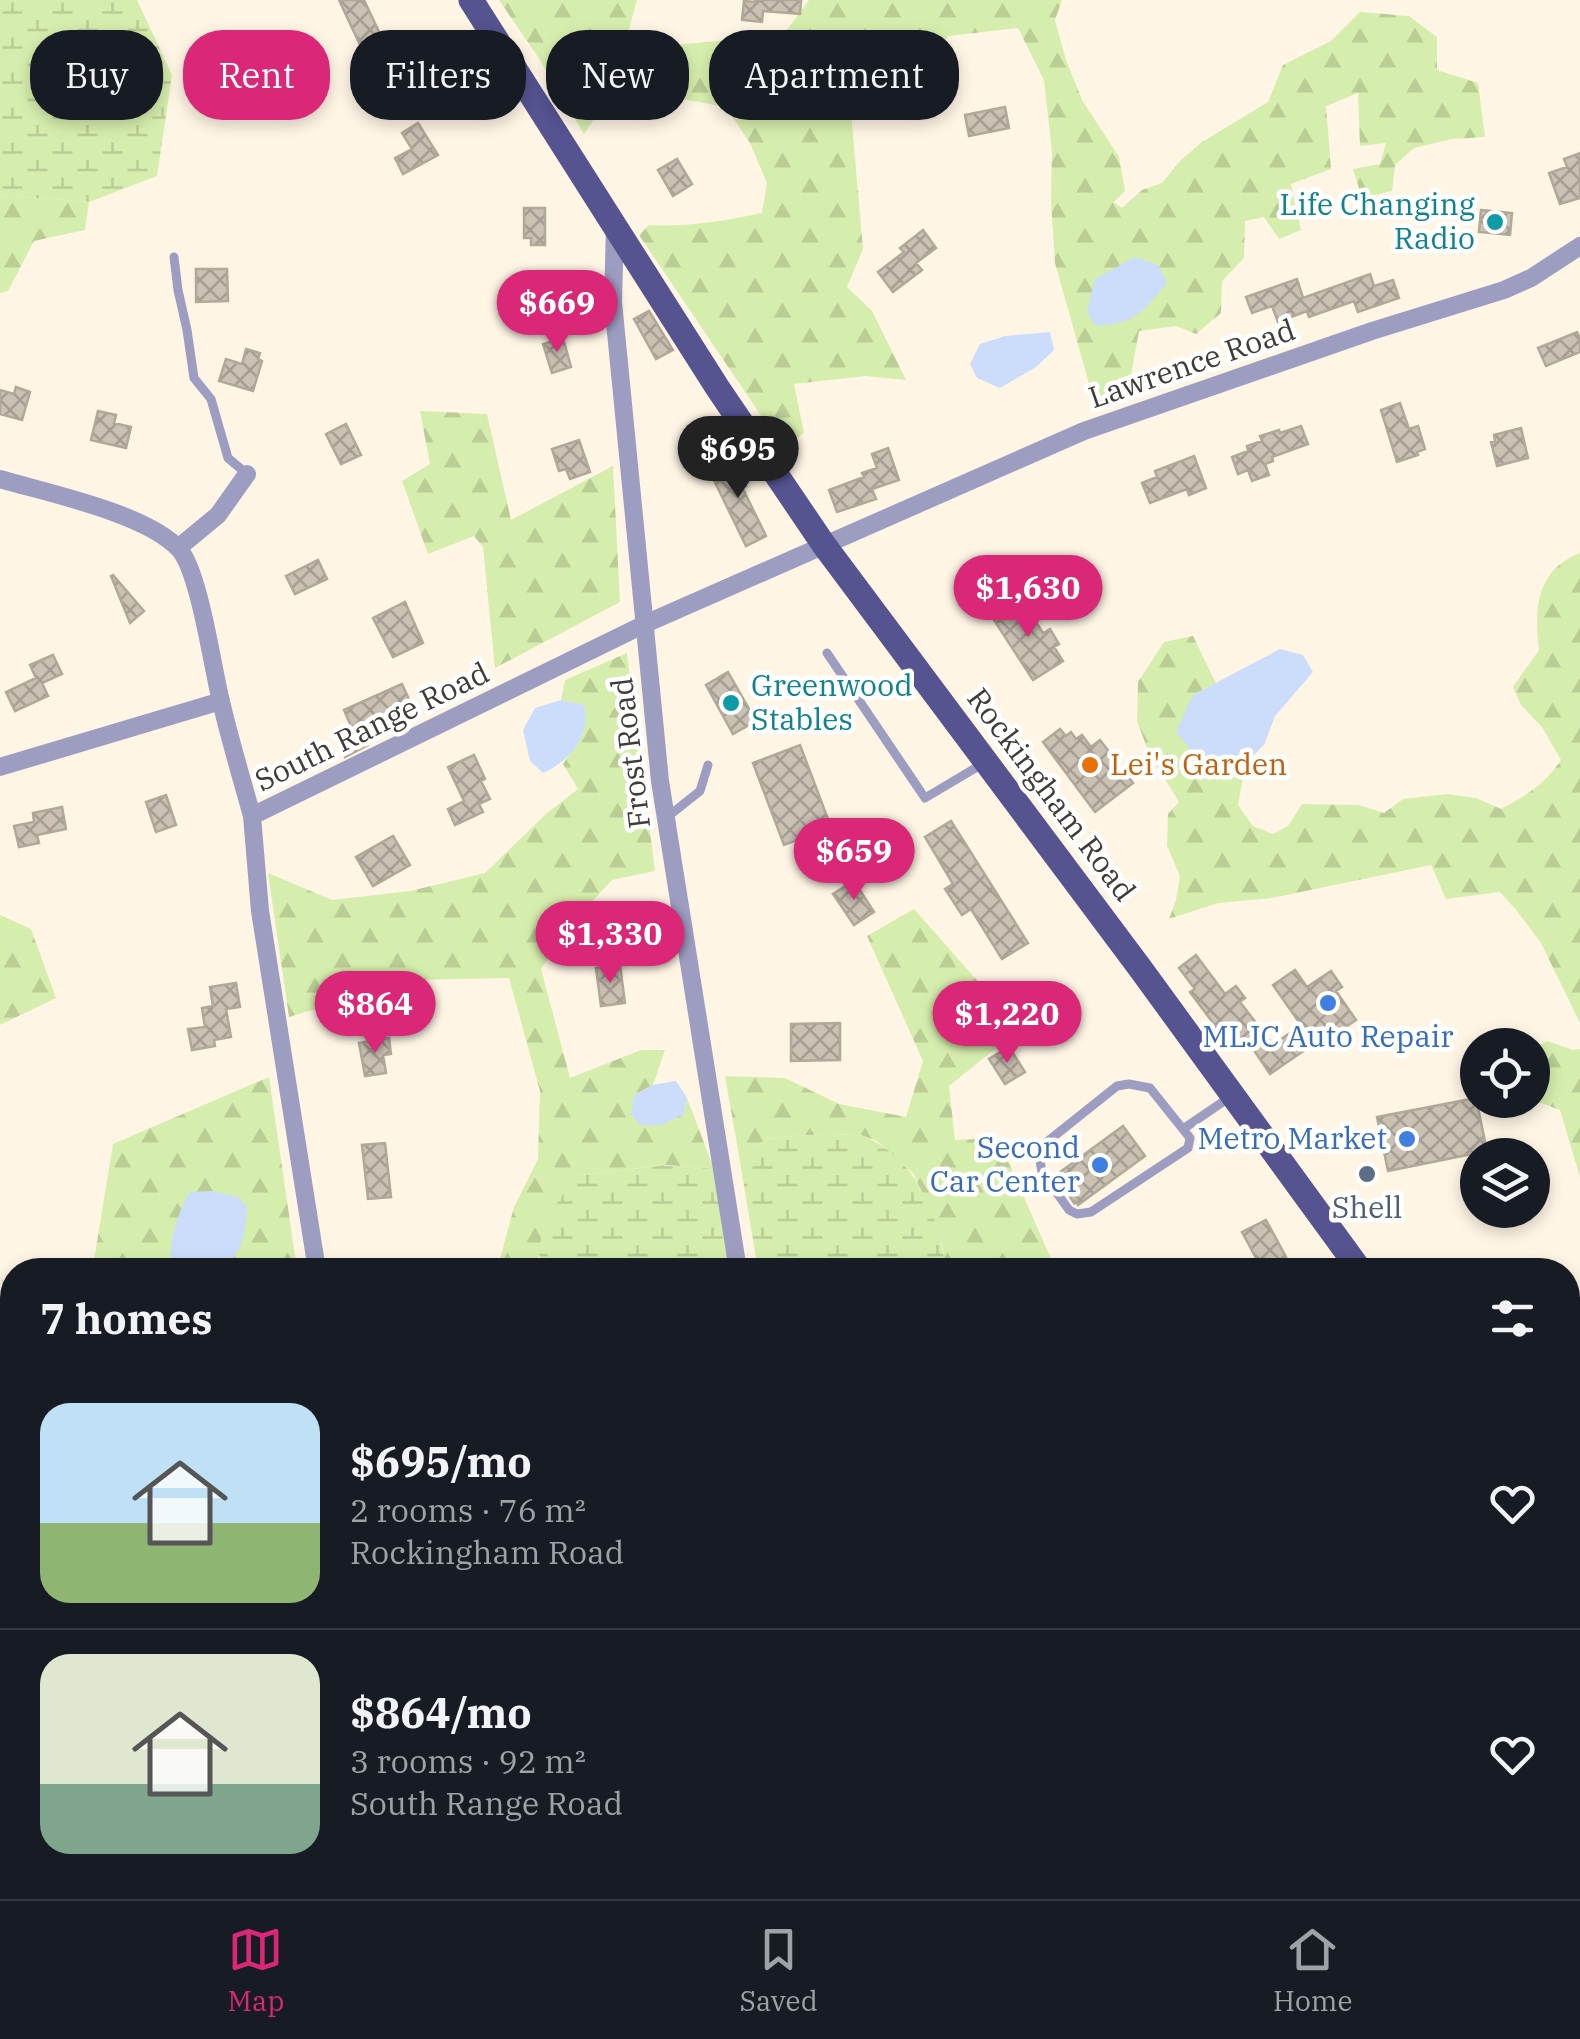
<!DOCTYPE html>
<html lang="en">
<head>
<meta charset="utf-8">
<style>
	body { margin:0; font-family:"IBM Plex Serif",serif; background:#242831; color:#f1f3f6; height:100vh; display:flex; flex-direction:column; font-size:38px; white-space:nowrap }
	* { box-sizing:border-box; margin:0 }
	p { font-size:32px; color:#9ea1a6 }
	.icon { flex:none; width:55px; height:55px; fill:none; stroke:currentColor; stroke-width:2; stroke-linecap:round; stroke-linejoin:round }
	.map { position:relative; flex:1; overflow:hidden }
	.panel { position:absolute; left:0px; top:1258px; width:1580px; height:642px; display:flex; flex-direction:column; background:#171b24; border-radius:40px 40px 0 0; box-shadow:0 5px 15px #0003 }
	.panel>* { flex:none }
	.banner { position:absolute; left:30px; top:30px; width:1000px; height:90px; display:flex; gap:20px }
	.controls { position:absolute; left:1460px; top:1028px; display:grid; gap:20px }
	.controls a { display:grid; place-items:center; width:90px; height:90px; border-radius:50%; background:#171b24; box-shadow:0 5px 15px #0003; font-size:50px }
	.price { position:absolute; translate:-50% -85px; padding:0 22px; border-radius:35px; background:#db2777; color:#fff; font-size:32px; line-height:65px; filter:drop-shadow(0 2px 5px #0008) }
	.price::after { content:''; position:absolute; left:50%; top:60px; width:30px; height:22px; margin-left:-15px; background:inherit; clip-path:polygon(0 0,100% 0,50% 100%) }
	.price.active { background:#222; color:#fff }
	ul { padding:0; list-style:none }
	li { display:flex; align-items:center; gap:30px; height:250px; padding:0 40px }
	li+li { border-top:2px solid #363941 }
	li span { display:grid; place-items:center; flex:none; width:280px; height:200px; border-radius:30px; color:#555 }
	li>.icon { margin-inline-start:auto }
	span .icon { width:120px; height:120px; fill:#fffc; stroke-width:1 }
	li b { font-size:42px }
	h2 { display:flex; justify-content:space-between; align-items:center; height:120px; padding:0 40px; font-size:42px }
	.tag { padding:0 35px; border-radius:40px; background:#171b24; box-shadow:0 5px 15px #0003; font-size:35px; line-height:90px }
	.tag.active { background:#db2777; color:#fff }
	.tabs { display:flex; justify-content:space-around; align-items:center; height:140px; border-top:2px solid #363941; background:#171b24; font-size:28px; color:#9ea1a6 }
	.tabs a { display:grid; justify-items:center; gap:5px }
	.tabs .active { color:#db2777 }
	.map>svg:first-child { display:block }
</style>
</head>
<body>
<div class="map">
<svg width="1580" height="1899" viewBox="0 0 1580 1899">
	<defs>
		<pattern id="forest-firs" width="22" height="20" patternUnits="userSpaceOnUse" patternTransform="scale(2.5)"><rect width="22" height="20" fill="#d6eead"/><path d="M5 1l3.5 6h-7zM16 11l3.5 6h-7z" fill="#b9cd95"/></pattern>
		<pattern id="wetland-marsh" width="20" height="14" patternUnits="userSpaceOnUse" patternTransform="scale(2.5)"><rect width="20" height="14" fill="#d6eead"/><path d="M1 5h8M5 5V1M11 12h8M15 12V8" fill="none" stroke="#b9cd95"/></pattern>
		<pattern id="building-cross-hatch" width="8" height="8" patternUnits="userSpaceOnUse" patternTransform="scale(2.5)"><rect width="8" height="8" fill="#cac1b3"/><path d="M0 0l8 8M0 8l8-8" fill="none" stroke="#a59e92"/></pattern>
	</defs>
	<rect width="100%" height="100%" fill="#fef5e5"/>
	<!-- forest -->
	<path fill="url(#forest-firs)" d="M499 0H637L611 94 584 134 538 57Z
		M809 0H1062L1055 20 1066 60 1082 100 1119 157 1125 191 1114 202 1122 208 1142 190 1162 183 1181 160 1202 142 1268 102 1283 65 1331 41 1360 12 1409 16 1437 37V70L1478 83 1485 137 1452 139 1414 148 1395 165 1392 191 1362 198 1353 169 1380 164 1386 143 1360 146 1358 93 1326 106 1331 169 1291 184 1301 230 1279 239 1264 217 1245 221 1244 258 1222 281 1221 313 1196 334 1176 326 1139 331 1128 392 1095 405 1055 263 1051 201 1052 152 1044 80 1018 28 948 36 921 78 851 112 863 249 847 287 872 311 906 380 865 376 794 384 804 433 783 448 639 235 649 225C688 227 725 221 762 213L767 183 750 143 726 107 666 96 654 47 783 35Z
		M0 195 89 202 85 230 34 241 8 291 0 293Z
		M420 411 487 414 511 520 613 466 620 602 495 668 483 547 474 536 428 554 402 481 430 464Z
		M1580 553V1023L1541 943 1517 911 1500 892 1446 899 1431 865 1272 898 1218 903 1169 919 1176 900 1180 876 1167 846 1168 814 1179 802 1149 753 1137 721 1138 682 1164 642 1193 636 1216 683 1193 695 1223 769 1246 761 1238 805 1253 826 1273 834 1288 826 1302 804 1359 805 1384 813 1403 799 1447 794 1476 798 1501 809C1527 795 1544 785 1561 760L1542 727 1521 705 1513 687 1539 650C1534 609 1536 570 1580 553Z
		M627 653 655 871 612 880 567 929 541 969 570 1078 641 1050H665L653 1085 634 1095 684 1114 687 1098 714 1169 667 1165 579 1175 538 1258 542 1270H497L514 1207 538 1159 540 1091 509 978 411 980 289 1017 268 873 332 900 410 891 485 873 546 814 578 789 563 764 583 734 584 705 561 700 565 680Z
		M914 909 1020 1029 949 1086 955 1140 998 1138 1056 1270H946L942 1244 914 1174 877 1141 858 1134 792 1136 767 1139 739 1156 725 1076 785 1078 839 1104 906 1117 923 1061 867 936Z
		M0 915 31 929 56 998 0 1025Z
		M1547 1041 1573 1050 1580 1049V1177L1560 1110 1533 1100V1049Z
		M269 1077 297 1270H83L93 1266 113 1144Z
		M1 1279 12 1284V1490L0 1496V1337L11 1330Z
		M0 1574 12 1587V1732L0 1743Z
		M0 1851 12 1857V1888H114L66 1899H0Z"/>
	<!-- wetland -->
	<path fill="url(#wetland-marsh)" d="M0 0H137L172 75 157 176 89 202 0 195Z
		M858 1134C915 1154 939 1214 946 1270H758L739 1156 767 1139 792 1136Z
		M667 1165 714 1169 729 1270H542C531 1237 558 1198 579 1175Z"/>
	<!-- water -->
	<path fill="#ccdcfb" d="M1135 257 1158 265 1167 283C1144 310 1133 327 1094 325L1087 311 1095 279Z
		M1050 332 1054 350 1036 367 1000 388 977 378 970 364 980 344 1005 336Z
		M1280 649 1303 655 1313 672 1275 716 1264 745 1248 761 1223 769 1197 757 1176 732 1193 695Z
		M561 700 584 705C592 736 568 762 543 773L530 761 523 730 535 708Z
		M676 1081 687 1098 684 1114 662 1125H640L631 1114 634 1095 653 1085Z
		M213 1191 238 1197 247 1207C246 1230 242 1264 214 1270 203 1272 190 1270 179 1270 177 1267 172 1259 171 1256 169 1239 181 1205 190 1192Z"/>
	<!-- building -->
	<path fill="url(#building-cross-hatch)" stroke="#b0a899" stroke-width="2.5" d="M339 0H364L389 53 368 62Z
		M755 0H801L800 14 763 11 762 22 742 20 744 1 755 2Z
		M1005 107 1009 128 969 136 965 115Z
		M418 123 438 155 403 174 395 158 412 149 402 133Z
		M1580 153V198L1560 204 1549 173 1567 167 1564 159Z
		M677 159 692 184 673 196 658 170Z
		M524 208H545V245H531V238H524Z
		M1481 210 1512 213 1510 235 1479 232Z
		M923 230 936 248 916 263 922 270 893 292 878 272 904 252 900 248Z
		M196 269H227L228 301 196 302Z
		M1370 274 1374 286 1393 280 1399 298 1358 312 1354 301 1309 317 1307 311 1278 322 1272 306 1252 313 1246 297 1297 279 1303 298Z
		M649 311 673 350 656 359 634 319Z
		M1577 332 1580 339V352L1546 366 1538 348Z
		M563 338 571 367 552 373 543 344Z
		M246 349 260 353 258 359 262 361 253 391 219 381 226 359 242 364Z
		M16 387 30 392 22 420 0 414V390L14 394Z
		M1400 403 1409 429 1418 426 1425 449 1417 452 1418 455 1397 462 1381 410Z
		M98 411 116 415 114 423 131 427 126 448 91 440Z
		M346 424 361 455 341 464 326 434Z
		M1301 426 1308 444 1272 457 1273 461 1265 464 1269 475 1252 481 1248 470 1238 474 1232 457 1248 451 1247 446 1262 441 1260 436 1279 430 1280 433Z
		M1521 428 1528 458 1497 466 1491 442 1495 441 1494 435Z
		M579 440 590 472 570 479 566 469 559 471 552 449Z
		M888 448 899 480 872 489 876 499 837 512 829 490 864 477 862 473 877 468 872 454Z
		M1194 456 1206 488 1189 495 1187 489 1150 503 1142 483 1157 477 1155 471Z
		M733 459 746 486 742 487 766 536 746 546 709 470Z
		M318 560 327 579 295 594 286 576Z
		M113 575 144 611 130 623 111 576Z
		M1021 599 1043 633 1050 629 1059 644 1054 647 1063 661 1033 680 992 617Z
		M405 602 423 643 393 657 373 618Z
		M53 655 62 674 42 683 48 696 15 711 6 692 36 678 30 665Z
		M728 672 756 721 733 734 706 685Z
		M402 684 413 708 386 720 389 728 365 739 368 745 345 757 334 733 351 726 344 710Z
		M1060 729 1066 736 1071 732 1076 739 1082 735 1091 747 1100 740 1133 783 1095 812 1043 742Z
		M800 745 831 827 784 845 753 763Z
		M474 755 485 779 481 781 490 799 479 804 483 812 455 825 448 809 464 801 448 767Z
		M166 795 176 825 156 832 146 802Z
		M62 807 66 829 37 835 39 843 19 847 14 826 34 822 33 813Z
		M951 821 1028 943 1002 959 971 909 962 915 945 889 953 884 925 837Z
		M393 836 410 865 373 886 356 857Z
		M854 881 874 912 854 925 833 894Z
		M1196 955 1225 994 1236 986 1245 998 1240 1002 1273 1045 1301 1025 1273 985 1295 970 1307 987 1331 971 1342 987 1336 991 1356 1020 1334 1035 1331 1032 1270 1074 1247 1040 1234 1050 1228 1042 1224 1046 1215 1034 1219 1031 1190 992 1195 989 1179 968Z
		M620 965 625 1003 601 1006 596 968Z
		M236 983 240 1007 226 1009 231 1037 214 1040 215 1046 192 1050 188 1029 205 1027 202 1008 213 1006 210 987Z
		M840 1023V1060L791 1061V1024Z
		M389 1038 391 1054 383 1055 386 1073 365 1076 359 1043Z
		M1009 1047 1025 1072 1005 1084 989 1059Z
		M1476 1098 1487 1151 1388 1171 1377 1117Z
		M1123 1126 1145 1156 1078 1205 1075 1201 1074 1203 1056 1175Z
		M385 1143 391 1197 368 1199 362 1145Z
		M1266 1220 1286 1257 1262 1269 1242 1232Z"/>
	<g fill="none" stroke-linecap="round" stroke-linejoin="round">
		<!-- path -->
		<path stroke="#9a9489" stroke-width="2.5" stroke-dasharray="8 5" stroke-linecap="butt" d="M560 1899 561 1888
			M743 1899 744 1888"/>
		<!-- service -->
		<path stroke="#9c9dc1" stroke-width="9" d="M174 257 178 290 187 330 194 378 211 399 228 458 247 474
			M827 653 925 798 984 763
			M666 818 700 791 708 765
			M1129 1084 1150 1088 1190 1138 1188 1148 1091 1212 1077 1214 1069 1210 1042 1172 1040 1161 1043 1145 1117 1086Z
			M1183 1129 1230 1097"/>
		<!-- minor -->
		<path stroke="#9c9dc1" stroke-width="18" d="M615 226 613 302 660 781 738 1270
			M0 479C47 493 146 513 179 549 199 571 212 664 220 697 229 737 241 776 252 816
			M178 548 218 515 247 474
			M0 767 221 701
			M317 1270 260 911 252 816 645 624 1084 431 1372 331 1504 290 1531 278 1580 246
			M848 1888V1899"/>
		<!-- primary -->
		<path stroke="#555390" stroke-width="25" d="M471 0 717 387 824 545 1140 968 1360 1270
			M1568 1554 1580 1570"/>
	</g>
	<!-- markers -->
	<g fill="#0f9aa8" stroke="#fff" stroke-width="4">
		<circle cx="1495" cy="222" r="10"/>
		<circle cx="731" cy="703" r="10"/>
	</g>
	<circle fill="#e8710a" stroke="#fff" stroke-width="4" cx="1090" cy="765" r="10"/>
	<g fill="#3f7fe0" stroke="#fff" stroke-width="4">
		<circle cx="1328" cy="1003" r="10"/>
		<circle cx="1407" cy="1139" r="10"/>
		<circle cx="1100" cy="1165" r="10"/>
	</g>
	<circle fill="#5c6f8a" stroke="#fff" stroke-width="4" cx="1367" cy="1174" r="10"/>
	<g text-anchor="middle" stroke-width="9" stroke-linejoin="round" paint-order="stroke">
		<!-- culture labels -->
		<g font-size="30" fill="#0d838f" stroke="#fff" text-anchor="end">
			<text x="1475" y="215">Life Changing<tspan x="1475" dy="34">Radio</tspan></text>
			<text x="751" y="696" text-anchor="start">Greenwood<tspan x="751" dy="34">Stables</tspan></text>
		</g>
		<!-- street labels -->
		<g font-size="30" fill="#3f3b36" stroke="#fff">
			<text transform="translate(1192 364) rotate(-19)" y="10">Lawrence Road</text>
			<text transform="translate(372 727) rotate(-26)" y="10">South Range Road</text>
			<text transform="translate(631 753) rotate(-97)" y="10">Frost Road</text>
			<text transform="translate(1051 795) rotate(53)" y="10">Rockingham Road</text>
		</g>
		<!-- food labels -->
		<g font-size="30" fill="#c56008" stroke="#fff" text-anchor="start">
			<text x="1110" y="775">Lei's Garden</text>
		</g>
		<!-- shop labels -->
		<g font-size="30" fill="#366cbe" stroke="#fff" text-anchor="end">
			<text x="1328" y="1047" text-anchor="middle">MLJC Auto Repair</text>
			<text x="1387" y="1149">Metro Market</text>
			<text x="1080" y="1158">Second<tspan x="1080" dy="34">Car Center</tspan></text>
		</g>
		<!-- service labels -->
		<g font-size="30" fill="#4e5e75" stroke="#fff">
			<text x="1367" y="1218">Shell</text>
		</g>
	</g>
</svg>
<div class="controls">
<a><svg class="icon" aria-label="locate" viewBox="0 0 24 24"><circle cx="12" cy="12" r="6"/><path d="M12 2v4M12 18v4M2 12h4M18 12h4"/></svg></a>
<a><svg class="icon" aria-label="layers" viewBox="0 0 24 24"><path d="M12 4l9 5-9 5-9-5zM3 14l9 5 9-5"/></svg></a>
</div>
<b class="price" style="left:557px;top:355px">$669</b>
<b class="price active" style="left:738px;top:501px">$695</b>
<b class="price" style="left:1028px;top:640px">$1,630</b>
<b class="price" style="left:854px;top:903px">$659</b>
<b class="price" style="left:610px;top:986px">$1,330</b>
<b class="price" style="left:375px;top:1056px">$864</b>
<b class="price" style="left:1007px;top:1066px">$1,220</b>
<div class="banner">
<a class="tag">Buy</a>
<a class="tag active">Rent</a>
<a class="tag">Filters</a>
<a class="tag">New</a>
<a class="tag">Apartment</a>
</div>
<section class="panel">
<h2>7 homes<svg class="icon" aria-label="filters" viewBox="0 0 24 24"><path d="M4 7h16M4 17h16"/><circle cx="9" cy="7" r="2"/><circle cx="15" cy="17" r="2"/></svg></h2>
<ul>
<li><span style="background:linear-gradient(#bfe0f5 60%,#8fb573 0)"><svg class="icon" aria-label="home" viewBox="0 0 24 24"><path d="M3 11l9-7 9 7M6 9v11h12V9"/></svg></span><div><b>$695/mo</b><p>2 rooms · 76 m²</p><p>Rockingham Road</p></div><svg class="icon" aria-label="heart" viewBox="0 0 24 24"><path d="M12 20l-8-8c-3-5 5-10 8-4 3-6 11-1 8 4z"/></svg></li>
<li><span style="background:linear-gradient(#dfe7d0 65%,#7fa58c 0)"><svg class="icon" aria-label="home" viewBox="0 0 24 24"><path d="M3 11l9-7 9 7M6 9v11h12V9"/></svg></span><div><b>$864/mo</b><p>3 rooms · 92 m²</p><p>South Range Road</p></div><svg class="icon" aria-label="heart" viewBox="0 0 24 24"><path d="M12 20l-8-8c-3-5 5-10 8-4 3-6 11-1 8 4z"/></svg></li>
</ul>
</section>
</div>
<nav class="tabs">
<a class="active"><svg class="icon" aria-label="map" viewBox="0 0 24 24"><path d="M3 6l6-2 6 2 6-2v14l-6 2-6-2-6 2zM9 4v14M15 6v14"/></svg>Map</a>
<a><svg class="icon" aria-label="saved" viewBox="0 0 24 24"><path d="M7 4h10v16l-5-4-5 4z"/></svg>Saved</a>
<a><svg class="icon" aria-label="home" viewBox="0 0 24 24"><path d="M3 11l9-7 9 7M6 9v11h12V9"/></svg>Home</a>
</nav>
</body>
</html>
